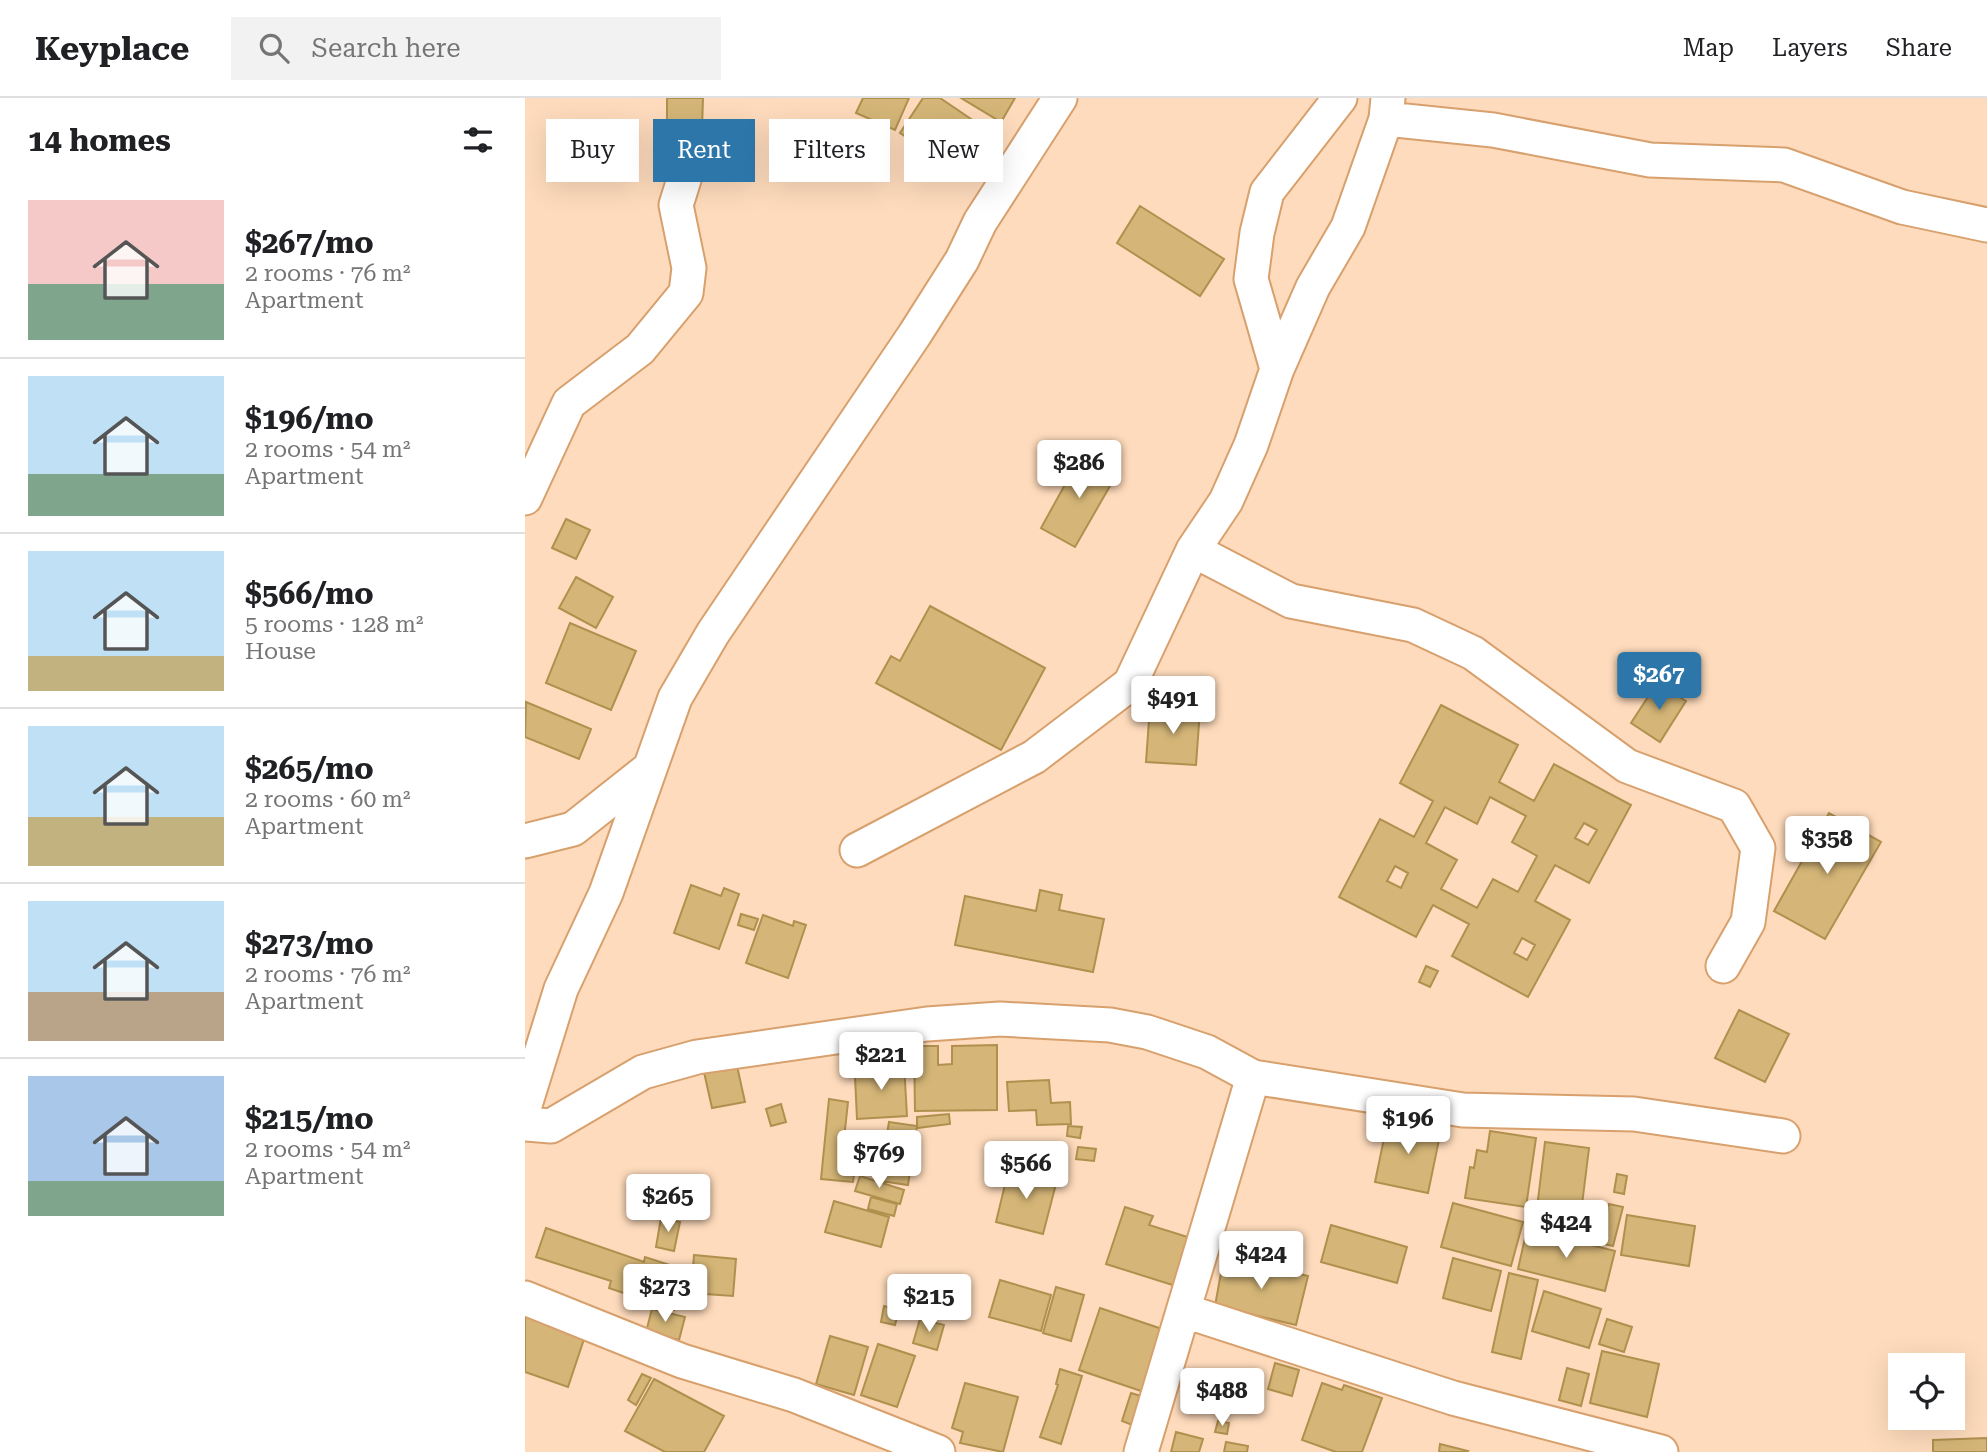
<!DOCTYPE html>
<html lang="en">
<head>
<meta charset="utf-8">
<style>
	body { margin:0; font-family:"Roboto Serif",serif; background:#f2f2f2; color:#202124; height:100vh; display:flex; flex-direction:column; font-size:26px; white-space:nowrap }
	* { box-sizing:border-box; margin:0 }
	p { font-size:23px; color:#757577 }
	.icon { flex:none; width:38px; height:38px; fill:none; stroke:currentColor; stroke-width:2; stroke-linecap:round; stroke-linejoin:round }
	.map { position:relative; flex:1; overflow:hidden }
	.panel { display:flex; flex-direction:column; background:#fff; width:525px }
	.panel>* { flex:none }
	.banner { position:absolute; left:21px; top:21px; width:665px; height:63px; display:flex; gap:14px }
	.buttons { position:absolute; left:1363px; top:1255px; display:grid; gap:14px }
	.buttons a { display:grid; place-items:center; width:77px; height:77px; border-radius:0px; background:#fff; box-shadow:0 7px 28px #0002; font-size:35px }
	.price { position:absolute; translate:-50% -60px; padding:0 16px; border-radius:7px; background:#fff; color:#222; font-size:23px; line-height:46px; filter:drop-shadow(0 2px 4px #0008) }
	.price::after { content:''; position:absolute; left:50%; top:42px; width:21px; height:16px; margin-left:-10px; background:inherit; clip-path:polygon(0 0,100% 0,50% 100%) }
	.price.active { background:#2d76aa; color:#fff }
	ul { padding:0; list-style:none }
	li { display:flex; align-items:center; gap:21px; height:175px; padding:0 28px }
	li+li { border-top:2px solid #e0e0e0 }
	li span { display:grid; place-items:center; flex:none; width:196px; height:140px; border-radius:0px; color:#555 }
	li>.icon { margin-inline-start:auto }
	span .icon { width:84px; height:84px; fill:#fffc; stroke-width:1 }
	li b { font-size:30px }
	h2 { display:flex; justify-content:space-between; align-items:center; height:84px; padding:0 28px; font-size:30px }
	.pill { padding:0 24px; border-radius:0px; background:#fff; box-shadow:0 7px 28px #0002; font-size:24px; line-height:63px }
	.pill.active { background:#2d76aa; color:#fff }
	header { display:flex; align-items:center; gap:42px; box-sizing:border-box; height:98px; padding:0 35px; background:#fff; border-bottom:2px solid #e0e0e0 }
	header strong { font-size:33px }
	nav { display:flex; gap:38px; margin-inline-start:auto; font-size:24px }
	.search { width:490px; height:63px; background:#f2f2f2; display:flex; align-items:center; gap:18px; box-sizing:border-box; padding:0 24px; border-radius:0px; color:#757577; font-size:26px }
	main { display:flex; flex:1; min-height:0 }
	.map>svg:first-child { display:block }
</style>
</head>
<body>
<header>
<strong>Keyplace</strong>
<div class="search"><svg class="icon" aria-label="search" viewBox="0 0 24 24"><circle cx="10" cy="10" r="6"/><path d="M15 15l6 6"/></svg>Search here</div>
<nav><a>Map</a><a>Layers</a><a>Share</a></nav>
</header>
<main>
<section class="panel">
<h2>14 homes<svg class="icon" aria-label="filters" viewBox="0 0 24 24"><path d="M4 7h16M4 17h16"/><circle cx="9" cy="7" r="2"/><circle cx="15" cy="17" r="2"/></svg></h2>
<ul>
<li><span style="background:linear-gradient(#f6c9c9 60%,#7fa58c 0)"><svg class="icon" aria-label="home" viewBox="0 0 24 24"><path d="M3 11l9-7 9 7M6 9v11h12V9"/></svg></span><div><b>$267/mo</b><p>2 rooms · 76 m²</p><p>Apartment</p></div></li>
<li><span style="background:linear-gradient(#bfe0f5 70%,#7fa58c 0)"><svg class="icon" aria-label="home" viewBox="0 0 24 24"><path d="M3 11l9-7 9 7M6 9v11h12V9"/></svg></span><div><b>$196/mo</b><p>2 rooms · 54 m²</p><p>Apartment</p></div></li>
<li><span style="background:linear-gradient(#bfe0f5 75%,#c2b280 0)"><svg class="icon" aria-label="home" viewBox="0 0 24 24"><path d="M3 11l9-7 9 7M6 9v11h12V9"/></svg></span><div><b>$566/mo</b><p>5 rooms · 128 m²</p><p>House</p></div></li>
<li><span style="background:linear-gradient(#bfe0f5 65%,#c2b280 0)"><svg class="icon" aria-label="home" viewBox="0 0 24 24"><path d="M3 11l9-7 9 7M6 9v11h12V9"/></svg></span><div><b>$265/mo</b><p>2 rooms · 60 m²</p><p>Apartment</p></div></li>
<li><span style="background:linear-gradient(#bfe0f5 65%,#b9a48a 0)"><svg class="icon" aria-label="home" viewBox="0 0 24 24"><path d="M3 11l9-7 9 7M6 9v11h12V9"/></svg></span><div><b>$273/mo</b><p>2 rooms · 76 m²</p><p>Apartment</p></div></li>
<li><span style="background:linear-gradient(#a9c7e8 75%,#7fa58c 0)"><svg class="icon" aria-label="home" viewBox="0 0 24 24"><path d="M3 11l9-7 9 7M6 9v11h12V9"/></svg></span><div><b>$215/mo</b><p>2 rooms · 54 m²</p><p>Apartment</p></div></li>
</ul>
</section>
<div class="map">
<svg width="1462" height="1354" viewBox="0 0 1462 1354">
	<rect width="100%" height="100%" fill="#fedbbc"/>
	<!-- building -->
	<path fill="#d5b678" stroke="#b1904e" stroke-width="2" fill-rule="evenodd" d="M142 0H178L177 31 142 30Z
		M338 0H384L370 32 331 15Z
		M398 0H415L446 21 418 63 375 35Z
		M436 0H490L476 24Z
		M615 108 699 161 675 198 592 145Z
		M558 354 593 374 550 449 516 430Z
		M41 421 65 432 51 461 27 450Z
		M51 479 88 499 71 530 34 510Z
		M405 508 520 570 476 652 351 585 366 558 375 563Z
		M45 525 111 553 86 612 21 585Z
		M1132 585 1161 603 1135 644 1106 625Z
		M1 604 66 631 54 661 0 639Z
		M916 607 993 647 974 684 1009 703 1029 666 1106 707 1064 785 1030 767 1010 803 1045 822 1003 899 927 858 944 826 908 807 891 839 814 799 855 721 889 739 908 703 875 685ZM965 699 1001 718 987 744 1012 758 993 794 968 781 952 810 916 791 932 762 901 745 920 709 952 726ZM1059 725 1072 732 1063 747 1050 740ZM870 768 883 775 876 790 862 783ZM997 840 1010 847 1002 862 989 855Z
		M625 608 675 612 671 667 621 664Z
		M1304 715 1356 744 1300 841 1249 813Z
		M166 787 196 798 199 790 214 796 194 851 149 835Z
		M515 792 537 797 534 812 579 821 568 874 430 847 440 798 511 813Z
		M216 816 233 821 229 832 213 827Z
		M238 817 268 828 269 823 281 827 263 880 221 865Z
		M901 868 913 873 905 889 894 884Z
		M1214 912 1264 936 1240 984 1190 960Z
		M472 947V1012L390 1013 389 948H413V967L427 966V948Z
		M210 959 220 1004 187 1010 177 965Z
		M379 966 382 1018 332 1021 330 979H339V968Z
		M524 982 526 1005 545 1004 546 1026 512 1027 511 1012 484 1013 482 984Z
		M304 1001 323 1004 317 1060 331 1061 328 1084 296 1081Z
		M256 1006 261 1024 246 1028 241 1011Z
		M424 1016 425 1026 392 1030V1019Z
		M863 1021 916 1032 903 1095 850 1084Z
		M364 1024 392 1028 383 1087 349 1082 351 1064 357 1066Z
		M543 1028 557 1029 555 1040 542 1038Z
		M965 1033 1011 1040 1001 1109 940 1100 945 1069 949 1070 952 1052 962 1054Z
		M1020 1044 1064 1050 1056 1115 1012 1110Z
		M553 1049 571 1051 569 1063 551 1061Z
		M484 1070 532 1082 518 1136 471 1124Z
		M1092 1076 1102 1078 1099 1096 1089 1094Z
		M335 1078 379 1092 375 1106 330 1093Z
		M346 1099 372 1106 369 1118 343 1111Z
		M309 1103 364 1119 356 1149 300 1134Z
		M928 1105 998 1124 986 1168 916 1149Z
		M1084 1106 1098 1109 1088 1148 1075 1145Z
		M600 1109 628 1118 624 1127 672 1142 657 1190 581 1166Z
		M1102 1117 1170 1128 1164 1168 1096 1157Z
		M136 1120 155 1124 149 1153 131 1149Z
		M806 1127 882 1149 872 1185 796 1164Z
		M21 1130 119 1164 120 1159 163 1173 149 1212 84 1190 86 1183 11 1159Z
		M1002 1131 1090 1153 1080 1193 993 1171Z
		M169 1157 211 1161 208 1198 166 1195Z
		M699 1158 783 1178 771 1227 690 1208Z
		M928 1160 976 1173 966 1213 918 1200Z
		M984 1175 1013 1182 996 1261 967 1254Z
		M475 1182 526 1197 516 1233 464 1219Z
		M531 1189 559 1197 546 1243 518 1235Z
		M1019 1193 1076 1211 1064 1250 1007 1233Z
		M359 1208 374 1212 370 1227 356 1224Z
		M575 1210 640 1232 619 1294 554 1272Z
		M127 1211 160 1219 154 1242 121 1234Z
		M0 1217 60 1238 43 1289 0 1274Z
		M395 1221 419 1227 412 1252 388 1245Z
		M1082 1221 1107 1229 1099 1254 1074 1246Z
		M305 1238 343 1249 329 1297 291 1286Z
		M353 1246 390 1258 372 1309 336 1297Z
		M1077 1253 1134 1266 1122 1319 1065 1305Z
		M750 1265 774 1272 767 1298 743 1291Z
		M1042 1270 1064 1276 1056 1308 1034 1302Z
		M535 1271 557 1278 536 1346 515 1339 533 1287 531 1286Z
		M117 1276 126 1280 111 1307 103 1302Z
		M129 1281 199 1318 179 1354H140L100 1333Z
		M440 1285 493 1299 478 1354 435 1345 438 1334 427 1330Z
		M797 1285 817 1292 819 1287 857 1300 837 1354H811L777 1342Z
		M606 1295 616 1298 607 1327 597 1323Z
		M693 1323 704 1325 702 1336 690 1334Z
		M651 1334 678 1341 674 1354H646Z
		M1462 1340V1354H1408V1342Z
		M701 1344 723 1348 722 1354H699Z
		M915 1346 943 1353 942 1354H914Z"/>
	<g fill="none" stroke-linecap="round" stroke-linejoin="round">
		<defs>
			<path id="minor" d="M861 21 968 32 1125 62 1259 67 1377 109 1462 127
				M752 271 726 181 732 135 742 94 815 0
				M0 400 44 305 115 251 161 195 164 170 151 107 161 75
				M668 452 766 503 888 527 948 555 1102 668 1209 708 1233 750 1223 824 1198 868
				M0 743 48 731 125 670
				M332 752 509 659 605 586 668 452 701 403 726 347 752 271 788 189 823 129 861 21 863 0
				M0 1007 36 891 81 795 150 600 188 535 390 236 437 162 455 124 535 0
				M0 1026 26 1028 118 974 172 959 402 926 475 921 585 927 622 934 682 954 728 979 938 1012 1109 1016 1258 1038
				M0 1200 157 1263 269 1297 413 1354
				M660 1213 928 1300 1136 1354
				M616 1354 728 979"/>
		</defs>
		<!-- minor casing -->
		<use href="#minor" stroke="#d7a06d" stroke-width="37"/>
		<!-- minor -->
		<use href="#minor" stroke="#fff" stroke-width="33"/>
	</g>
</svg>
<div class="buttons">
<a><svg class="icon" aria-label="locate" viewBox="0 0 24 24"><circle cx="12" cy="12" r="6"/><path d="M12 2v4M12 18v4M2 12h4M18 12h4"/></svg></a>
</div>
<b class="price" style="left:554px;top:402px">$286</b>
<b class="price active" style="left:1134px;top:614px">$267</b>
<b class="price" style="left:648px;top:638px">$491</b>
<b class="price" style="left:1302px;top:778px">$358</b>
<b class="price" style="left:356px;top:994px">$221</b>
<b class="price" style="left:883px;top:1058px">$196</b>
<b class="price" style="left:354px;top:1092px">$769</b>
<b class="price" style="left:501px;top:1103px">$566</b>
<b class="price" style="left:143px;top:1136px">$265</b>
<b class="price" style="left:1041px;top:1162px">$424</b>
<b class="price" style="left:736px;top:1193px">$424</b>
<b class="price" style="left:140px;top:1226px">$273</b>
<b class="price" style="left:404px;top:1236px">$215</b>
<b class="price" style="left:697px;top:1330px">$488</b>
<div class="banner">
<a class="pill">Buy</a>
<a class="pill active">Rent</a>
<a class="pill">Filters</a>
<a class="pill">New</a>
</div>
</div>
</main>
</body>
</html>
